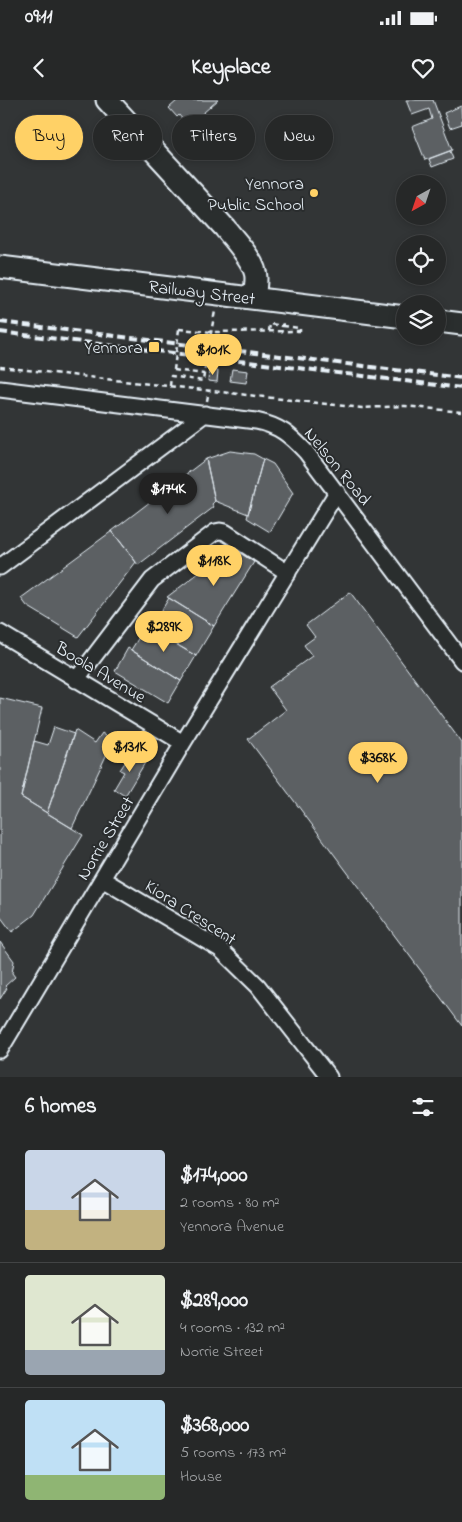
<!DOCTYPE html>
<html lang="en">
<head>
<meta charset="utf-8">
<style>
	body { margin:0; font-family:"Indie Flower",sans-serif; background:#2e3030; color:#f1f3f6; height:100vh; display:flex; flex-direction:column; font-size:19px; white-space:nowrap }
	* { box-sizing:border-box; margin:0 }
	p { font-size:16px; color:#a4a6a8 }
	.icon { flex:none; width:28px; height:28px; fill:none; stroke:currentColor; stroke-width:2; stroke-linecap:round; stroke-linejoin:round }
	.map { position:relative; height:977px; overflow:hidden }
	.side { display:flex; flex-direction:column; background:#262828; flex:1 }
	.side>* { flex:none }
	.banner { position:absolute; left:15px; top:15px; width:432px; height:45px; display:flex; gap:10px }
	.needle { width:32px; rotate:220deg }
	.tools { position:absolute; left:396px; top:75px; display:grid; gap:10px }
	.tools a { display:grid; place-items:center; width:50px; height:50px; border-radius:50%; background:#262828; box-shadow:0 2px 8px #0003,0 0 0 1px #424445; font-size:25px }
	.price { position:absolute; translate:-50% -42px; padding:0 11px; border-radius:18px; background:#ffd166; color:#111; font-size:16px; line-height:32px; filter:drop-shadow(0 1px 2px #0008) }
	.price::after { content:''; position:absolute; left:50%; top:30px; width:15px; height:11px; margin-left:-8px; background:inherit; clip-path:polygon(0 0,100% 0,50% 100%) }
	.price.on { background:#222; color:#fff }
	ul { padding:0; list-style:none }
	li { display:flex; align-items:center; gap:15px; height:125px; padding:0 25px }
	li+li { border-top:1px solid #424445 }
	li span { display:grid; place-items:center; flex:none; width:140px; height:100px; border-radius:5px; color:#555 }
	li>.icon { margin-inline-start:auto }
	span .icon { width:60px; height:60px; fill:#fffc; stroke-width:1 }
	li b { font-size:21px }
	h2 { display:flex; justify-content:space-between; align-items:center; height:60px; padding:0 25px; font-size:21px }
	.tag { padding:0 18px; border-radius:22px; background:#262828; box-shadow:0 2px 8px #0003,0 0 0 1px #424445; font-size:18px; line-height:45px }
	.tag.on { background:#ffd166; color:#111 }
	.status { display:flex; justify-content:space-between; align-items:center; height:35px; padding:0 25px; background:#262828; direction:ltr }
	.status svg { height:14px; fill:currentColor }
	header { display:flex; justify-content:space-between; align-items:center; height:65px; padding:0 25px; background:#262828; font-size:22px; font-weight:800 }
	.map>svg:first-child { display:block }
</style>
</head>
<body>
<div class="status"><b>09:11</b><svg viewBox="0 0 49 12"><path d="M0 12V9h3v3zM5 12V6h3v6zM10 12V3h3v9zM15 12V0h3v12zM26 1h20v11H26zM47 4h2v5h-2z"/></svg></div>
<header><svg class="icon" aria-label="back" viewBox="0 0 24 24"><path d="M15 5l-7 7 7 7"/></svg>Keyplace<svg class="icon" aria-label="heart" viewBox="0 0 24 24"><path d="M12 20l-8-8c-3-5 5-10 8-4 3-6 11-1 8 4z"/></svg></header>
<div class="map">
<svg width="462" height="977" viewBox="0 0 462 977">
	<rect width="100%" height="100%" fill="#323536"/>
	<filter id="ink" filterUnits="userSpaceOnUse"><feTurbulence type="fractalNoise" baseFrequency=".02" numOctaves="2"/><feDisplacementMap in="SourceGraphic" scale="10" xChannelSelector="R" yChannelSelector="G"/><feConvolveMatrix kernelMatrix="1 2 1 2 8 2 1 2 1" color-interpolation-filters="sRGB"/></filter>
	<g filter="url(#ink)">
		<!-- building -->
		<path fill="#5c6063" stroke="#e8f1f8" d="M178 0H218L188 26 179 15 177 17 169 8Z
			M406 0H433L452 50 425 60 412 27 432 19 429 9 412 15Z
			M461 6 462 24 450 28 444 13Z
			M210 24 225 40 210 54 202 46 204 44 196 37Z
			M450 51 453 59 432 67 429 59Z
			M232 269 248 271 246 283 230 281Z
			M209 270 218 271 217 282 208 281Z
			M230 351 254 354 263 359 248 414 215 401 206 359Z
			M206 359 215 401 212 404 214 407 138 465 112 431Z
			M263 359 273 364 293 393 270 432 247 418Z
			M112 431 136 462 78 537 27 506 21 498Z
			M232 448 254 462 214 526 167 497Z
			M350 492 462 643V926L248 639 286 610 269 587 312 556 304 545 315 537 306 525Z
			M169 498 214 526 196 556 150 529Z
			M146 526 196 556 181 581 131 550Z
			M128 548 181 581 168 603 115 571Z
			M0 598 42 608 21 697 83 735 34 815 12 832 0 816Z
			M54 627 74 634 47 713 21 697 34 641 48 645Z
			M75 630 95 643 102 633 113 641 72 728 47 713Z
			M132 652 146 661 125 696 114 689 124 672 120 670Z
			M0 842 14 861 12 873 15 877 5 886 7 888 0 899Z"/>
		<g fill="none" stroke-linecap="round" stroke-linejoin="round">
			<defs>
				<path id="street" d="M0 289 256 321C280 326 290 335 306 352L462 561
					M0 467 205 314
					M0 533 183 643
					M76 580 152 480 215 432 220 431 225 432 288 473
					M102 779 220 849 258 886 329 977
					M0 950 183 643 337 392"/>
				<path id="secondary" d="M107 0 225 128C235 141 256 162 256 178 256 185 255 192 254 198
					M0 167 405 217
					M438 221 462 224"/>
			</defs>
			<!-- street casing -->
			<use href="#street" stroke="#e8f1f8" stroke-width="19"/>
			<!-- secondary casing -->
			<use href="#secondary" stroke="#e8f1f8" stroke-width="25"/>
			<!-- path -->
			<path stroke="#e8f1f8" stroke-width="2.5" stroke-dasharray="5 4" stroke-linecap="butt" d="M283 226 300 228V231
				M179 229 211 232 300 231
				M269 231 270 224 283 226 282 220
				M209 244 215 211
				M0 267 362 308 405 306 462 312
				M174 270 204 274
				M170 286 171 276 203 281 206 260
				M207 301 209 290"/>
			<!-- street -->
			<use href="#street" stroke="#2a2d2e" stroke-width="15"/>
			<!-- secondary -->
			<use href="#secondary" stroke="#2a2d2e" stroke-width="21"/>
			<!-- rail -->
			<path stroke="#e8f1f8" stroke-width="4" stroke-dasharray="8 4" stroke-linecap="butt" d="M0 222 462 278
				M0 232 462 288"/>
			<!-- path-bridge -->
			<path stroke="#e8f1f8" stroke-width="2.5" stroke-dasharray="5 4" stroke-linecap="butt" d="M174 270 179 229"/>
		</g>
	</g>
	<!-- markers -->
	<g fill="#ffd166" stroke="#2a2d2e" stroke-width="2">
		<circle cx="314" cy="93" r="5"/>
		<rect x="148" y="241" width="12" height="12" rx="2.5"/>
	</g>
	<g text-anchor="middle" stroke-width="4" stroke-linejoin="round" paint-order="stroke">
		<!-- poi labels -->
		<g font-size="18" fill="#e8f1f8" stroke="#2a2d2e" text-anchor="end">
			<text x="304" y="89">Yennora<tspan x="304" dy="21">Public School</tspan></text>
			<text x="143" y="253">Yennora</text>
		</g>
		<!-- street labels -->
		<g font-size="18" fill="#e8f1f8" stroke="#2a2d2e">
			<text transform="translate(202 192) rotate(7)" y="6">Railway Street</text>
			<text transform="translate(338 366) rotate(51)" y="6">Nelson Road</text>
			<text transform="translate(101 572) rotate(31)" y="6">Boola Avenue</text>
			<text transform="translate(105 738) rotate(-59)" y="6">Norrie Street</text>
			<text transform="translate(191 812) rotate(33)" y="6">Kiora Crescent</text>
		</g>
	</g>
</svg>
<div class="tools">
<a><svg class="needle" viewBox="-14 -14 28 28"><path d="M0-13l5 13h-10z" fill="#e53935"/><path d="M0 13l5-13h-10z" fill="#a4a6a8"/></svg></a>
<a><svg class="icon" aria-label="locate" viewBox="0 0 24 24"><circle cx="12" cy="12" r="6"/><path d="M12 2v4M12 18v4M2 12h4M18 12h4"/></svg></a>
<a><svg class="icon" aria-label="layers" viewBox="0 0 24 24"><path d="M12 4l9 5-9 5-9-5zM3 14l9 5 9-5"/></svg></a>
</div>
<b class="price" style="left:213px;top:276px">$101K</b>
<b class="price on" style="left:168px;top:415px">$174K</b>
<b class="price" style="left:214px;top:487px">$118K</b>
<b class="price" style="left:164px;top:553px">$289K</b>
<b class="price" style="left:130px;top:673px">$131K</b>
<b class="price" style="left:378px;top:684px">$368K</b>
<div class="banner">
<a class="tag on">Buy</a>
<a class="tag">Rent</a>
<a class="tag">Filters</a>
<a class="tag">New</a>
</div>
</div>
<section class="side">
<h2>6 homes<svg class="icon" aria-label="filters" viewBox="0 0 24 24"><path d="M4 7h16M4 17h16"/><circle cx="9" cy="7" r="2"/><circle cx="15" cy="17" r="2"/></svg></h2>
<ul>
<li><span style="background:linear-gradient(#c9d6e8 60%,#c2b280 0)"><svg class="icon" aria-label="home" viewBox="0 0 24 24"><path d="M3 11l9-7 9 7M6 9v11h12V9"/></svg></span><div><b>$174,000</b><p>2 rooms · 80 m²</p><p>Yennora Avenue</p></div></li>
<li><span style="background:linear-gradient(#dfe7d0 75%,#9aa5b1 0)"><svg class="icon" aria-label="home" viewBox="0 0 24 24"><path d="M3 11l9-7 9 7M6 9v11h12V9"/></svg></span><div><b>$289,000</b><p>4 rooms · 132 m²</p><p>Norrie Street</p></div></li>
<li><span style="background:linear-gradient(#bfe0f5 75%,#8fb573 0)"><svg class="icon" aria-label="home" viewBox="0 0 24 24"><path d="M3 11l9-7 9 7M6 9v11h12V9"/></svg></span><div><b>$368,000</b><p>5 rooms · 173 m²</p><p>House</p></div></li>
</ul>
</section>
</body>
</html>
